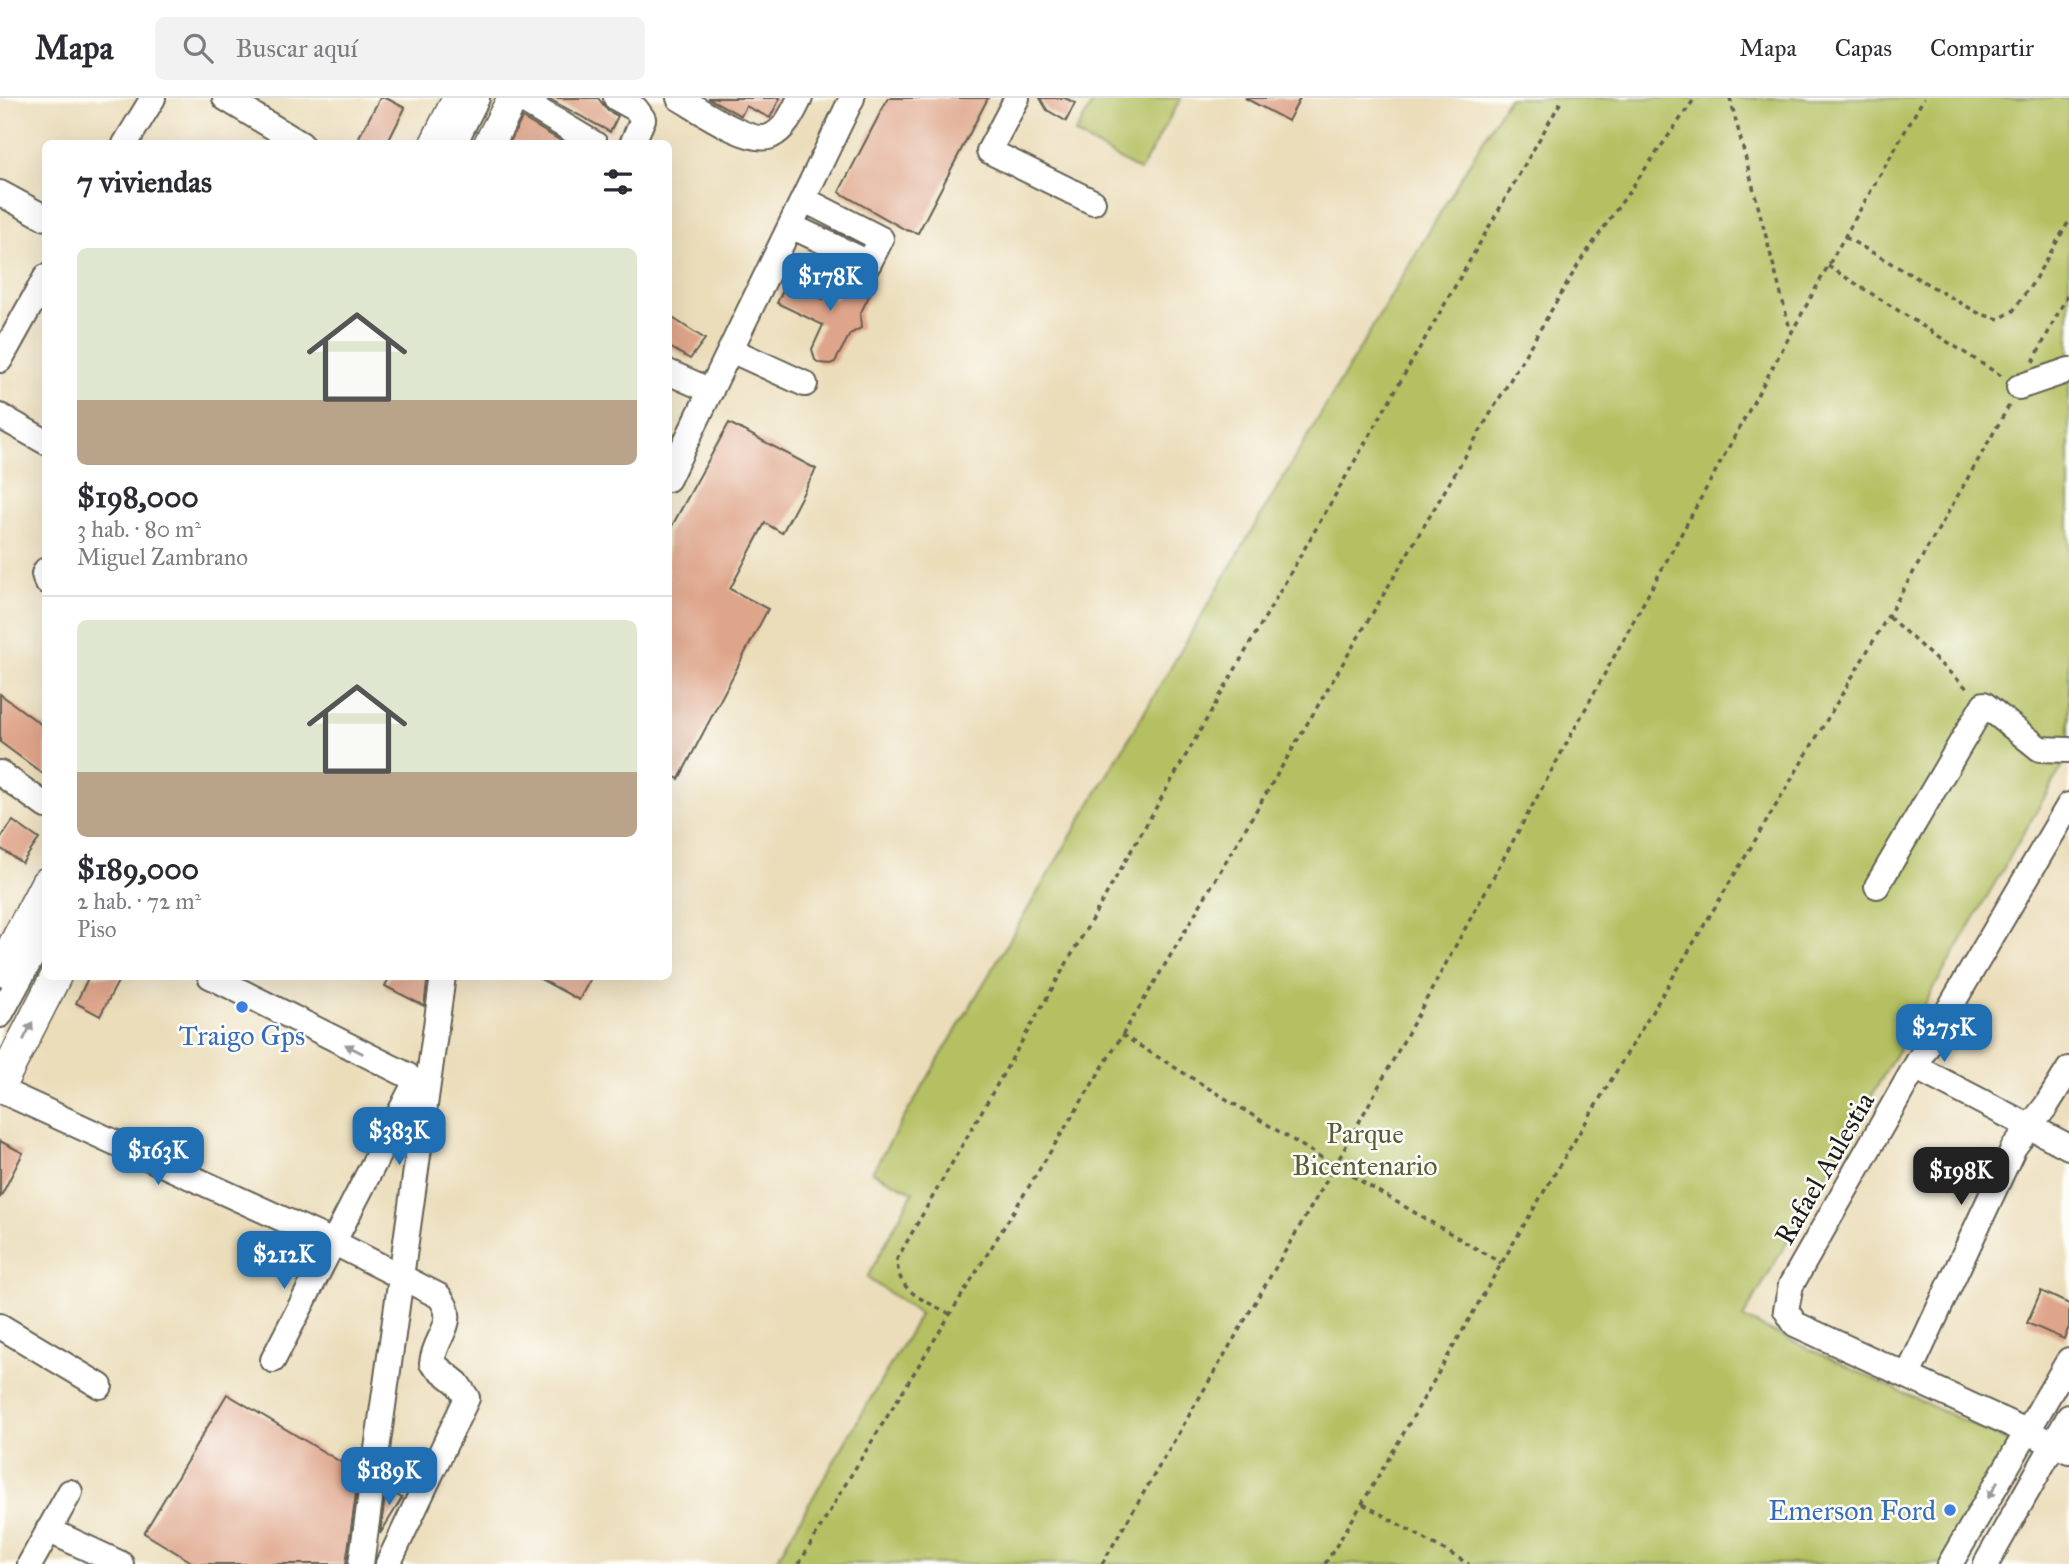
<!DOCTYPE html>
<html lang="es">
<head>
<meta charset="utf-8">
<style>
	body { margin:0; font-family:"IM FELL Great Primer",serif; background:#f2f2f3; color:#2b2b33; height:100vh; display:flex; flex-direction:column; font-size:26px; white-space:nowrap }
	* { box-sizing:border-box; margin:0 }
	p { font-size:23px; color:#7c7c81 }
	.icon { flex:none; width:38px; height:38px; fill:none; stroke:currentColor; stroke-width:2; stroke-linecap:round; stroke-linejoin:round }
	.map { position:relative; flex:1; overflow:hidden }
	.drawer { position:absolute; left:42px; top:42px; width:630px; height:840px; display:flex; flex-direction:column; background:#fff; border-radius:10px; box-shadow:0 7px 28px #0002 }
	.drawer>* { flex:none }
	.price { position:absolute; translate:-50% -60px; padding:0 16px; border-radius:14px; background:#1f6fb2; color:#fff; font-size:23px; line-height:46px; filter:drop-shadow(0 2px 4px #0008) }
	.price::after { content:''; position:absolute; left:50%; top:42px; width:21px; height:16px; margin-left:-10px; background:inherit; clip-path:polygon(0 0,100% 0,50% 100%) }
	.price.selected { background:#222; color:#fff }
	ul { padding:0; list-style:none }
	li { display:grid; align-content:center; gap:14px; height:371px; padding:0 35px }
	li+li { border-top:2px solid #e1e1e2 }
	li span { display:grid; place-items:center; height:217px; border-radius:10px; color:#555 }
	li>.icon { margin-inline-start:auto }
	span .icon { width:126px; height:126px; fill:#fffc; stroke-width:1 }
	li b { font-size:30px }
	h2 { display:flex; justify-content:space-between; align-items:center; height:84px; padding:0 35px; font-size:30px }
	header { display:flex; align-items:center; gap:42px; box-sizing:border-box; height:98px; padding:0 35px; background:#fff; border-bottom:2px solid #e1e1e2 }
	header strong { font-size:33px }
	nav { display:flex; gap:38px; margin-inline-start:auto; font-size:24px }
	.search { width:490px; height:63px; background:#f2f2f3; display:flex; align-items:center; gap:18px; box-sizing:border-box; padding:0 24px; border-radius:10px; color:#7c7c81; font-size:26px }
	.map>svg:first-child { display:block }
</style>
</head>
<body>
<header>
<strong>Mapa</strong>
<div class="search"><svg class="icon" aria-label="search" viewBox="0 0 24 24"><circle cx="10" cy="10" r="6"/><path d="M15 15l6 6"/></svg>Buscar aquí</div>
<nav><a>Mapa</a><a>Capas</a><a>Compartir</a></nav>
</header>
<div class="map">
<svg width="2069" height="1466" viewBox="0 0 2069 1466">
	<rect width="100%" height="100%" fill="#fdfcf7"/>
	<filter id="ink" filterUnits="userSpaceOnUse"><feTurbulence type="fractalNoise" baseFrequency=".0143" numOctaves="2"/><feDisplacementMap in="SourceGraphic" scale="14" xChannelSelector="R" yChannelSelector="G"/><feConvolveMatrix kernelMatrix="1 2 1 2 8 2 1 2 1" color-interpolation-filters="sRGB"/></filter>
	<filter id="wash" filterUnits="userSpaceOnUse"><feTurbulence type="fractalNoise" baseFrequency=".00686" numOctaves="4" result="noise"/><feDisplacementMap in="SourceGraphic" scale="28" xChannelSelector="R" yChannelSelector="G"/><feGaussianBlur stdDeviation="1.57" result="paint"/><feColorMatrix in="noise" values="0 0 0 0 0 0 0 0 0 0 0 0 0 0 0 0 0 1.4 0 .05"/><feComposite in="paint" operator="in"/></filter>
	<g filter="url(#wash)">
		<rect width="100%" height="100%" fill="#ebddba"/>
		<!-- green -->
		<path fill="#b5c062" stroke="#686e3f" stroke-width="2" d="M1095 0H1181L1140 73 1075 36Z
			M1508 0H2069V657L1743 1220 2011 1345 1950 1466H774L920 1216 867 1180 913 1094 872 1074Z"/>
		<g id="blocks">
			<!-- building -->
			<path fill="#dfa58a" d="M380 0H386L405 10 387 46H370L359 39Z
				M547 0H598L608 13 618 18 610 34Z
				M708 0H780L770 20 746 8 741 18Z
				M888 0H988L918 135 906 132 839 94Z
				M1040 0H1065L1075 5 1066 23 1047 12Z
				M1245 0H1300L1288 23Z
				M522 20 561 43 559 46H509Z
				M853 174 874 181 872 192 860 216 861 230 850 236 835 264 830 266 819 265 815 262 812 251 823 227 777 205 787 184 798 178 800 190 823 201 827 198 836 202Z
				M668 217 705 241 690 261 668 248Z
				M729 325 816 371 782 435 765 425 730 491 768 511 679 681 668 676V435Z
				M0 596 46 630V678L0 644Z
				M13 723 39 741 22 765 0 750V741Z
				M89 878H121L100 918 76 905Z
				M390 878H428L424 908 385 888Z
				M535 878H592L579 902Z
				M0 1043 23 1055 0 1100Z
				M2041 1193 2069 1206V1229L2064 1241 2027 1225Z
				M227 1296 359 1375 346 1466H195L144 1435Z
				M386 1391 402 1400 380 1436Z"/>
		</g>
	</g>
	<g filter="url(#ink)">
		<use href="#blocks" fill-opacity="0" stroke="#646053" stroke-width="2"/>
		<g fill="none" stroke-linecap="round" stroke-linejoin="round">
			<defs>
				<path id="minor" d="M225 0 301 46
					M518 0 595 46
					M616 0 636 11 643 21 632 46
					M679 0C698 11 751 48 771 38 786 31 793 14 800 0
					M1017 0 989 53 1093 104
					M125 46 153 0
					M454 46 477 0
					M0 95 46 120
					M791 128 869 165 881 141 803 101
					M731 252 805 286
					M0 262 46 179
					M668 274 711 293
					M2019 289 2069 272
					M0 318 46 344
					M668 381 852 0
					M46 472 44 476 46 483
					M0 675 46 708
					M2069 707 1915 969 1791 1187 1786 1212 1795 1226 2069 1353
					M1877 788 1984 606 2040 651 2069 652
					M210 878 407 977 413 983V989L273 1262
					M0 917 46 833
					M1915 969 2069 1049
					M0 992 335 1145 439 1198C460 1224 435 1237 432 1265L457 1285 467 1300 388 1466
					M0 1228 100 1288
					M1908 1277 2014 1049 2046 1008 2069 971
					M48 1432 121 1466
					M30 1466 70 1394
					M361 1466 443 878
					M1950 1466 2069 1262
					M1986 1466 2069 1319"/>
				<path id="major" d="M435 46 458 0
					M489 46 513 0
					M0 873 46 785
					M0 988 56 878"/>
			</defs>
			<!-- minor casing -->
			<use href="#minor" stroke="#646053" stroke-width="28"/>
			<!-- major casing -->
			<use href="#major" stroke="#646053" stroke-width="33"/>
			<!-- path -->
			<path stroke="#646053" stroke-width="3.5" stroke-dasharray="5 5" stroke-linecap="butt" d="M1730 0 1791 235
				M1845 139 1980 216 1999 221 2013 213 2032 186 2069 123
				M1828 168 2003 279
				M2033 264 2069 194
				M1889 519 1970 593
				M1122 937 1335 1068 1501 1165
				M950 1216C923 1201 897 1195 897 1161L1563 0
				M1363 1406 1469 1466
				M799 1466 848 1382 1150 892 1581 162 1695 0
				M1102 1466 1335 1068 1828 168 1924 0
				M1325 1466C1402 1343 1470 1216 1545 1092 1702 830 1861 570 2011 304"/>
			<!-- minor -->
			<use href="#minor" stroke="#fff" stroke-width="24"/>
			<!-- major -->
			<use href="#major" stroke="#fff" stroke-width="30"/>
		</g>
		<!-- one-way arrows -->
		<defs><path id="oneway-solid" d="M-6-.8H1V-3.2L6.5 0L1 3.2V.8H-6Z" transform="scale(1.75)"/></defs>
		<g fill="#999">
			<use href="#oneway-solid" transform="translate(28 933) rotate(-63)"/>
			<use href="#oneway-solid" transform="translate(354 951) rotate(-153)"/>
			<use href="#oneway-solid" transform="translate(1993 1392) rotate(120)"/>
		</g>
	</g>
	<!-- markers -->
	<g fill="#3f7fe0" stroke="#fdfcf7" stroke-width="2.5">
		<circle cx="242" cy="909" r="7"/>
		<circle cx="1950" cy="1412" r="7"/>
	</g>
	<g text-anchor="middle" stroke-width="5" stroke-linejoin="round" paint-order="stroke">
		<!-- shop labels -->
		<g font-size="28" fill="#366cbe" stroke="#fdfcf7">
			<text x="242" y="947">Traigo Gps</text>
			<text x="1936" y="1422" text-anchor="end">Emerson Ford</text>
		</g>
		<!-- park labels -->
		<g font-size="28" fill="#595e38" stroke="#fdfcf7">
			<text x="1365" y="1045">Parque<tspan x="1365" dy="32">Bicentenario</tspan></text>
		</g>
		<!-- street labels -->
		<g font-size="28" fill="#1c1c1c" stroke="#fdfcf7">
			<text transform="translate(1824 1070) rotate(-60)" y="10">Rafael Aulestia</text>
		</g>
	</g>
</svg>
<b class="price" style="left:830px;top:215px">$178K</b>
<b class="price" style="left:1944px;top:966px">$275K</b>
<b class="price" style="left:399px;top:1069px">$383K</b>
<b class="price" style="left:158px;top:1089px">$163K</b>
<b class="price selected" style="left:1961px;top:1109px">$198K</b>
<b class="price" style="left:284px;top:1193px">$212K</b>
<b class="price" style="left:389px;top:1409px">$189K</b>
<section class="drawer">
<h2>7 viviendas<svg class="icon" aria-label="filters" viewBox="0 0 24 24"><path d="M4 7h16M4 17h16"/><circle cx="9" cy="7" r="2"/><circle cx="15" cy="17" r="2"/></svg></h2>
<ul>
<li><span style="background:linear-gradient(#dfe7d0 70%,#b9a48a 0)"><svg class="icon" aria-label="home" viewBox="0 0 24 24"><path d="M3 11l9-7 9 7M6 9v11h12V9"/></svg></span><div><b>$198,000</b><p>3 hab. · 80 m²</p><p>Miguel Zambrano</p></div></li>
<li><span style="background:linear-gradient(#dfe7d0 70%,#b9a48a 0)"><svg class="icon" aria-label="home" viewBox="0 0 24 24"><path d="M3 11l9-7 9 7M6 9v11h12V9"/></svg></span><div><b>$189,000</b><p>2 hab. · 72 m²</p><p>Piso</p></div></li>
</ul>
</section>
</div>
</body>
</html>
